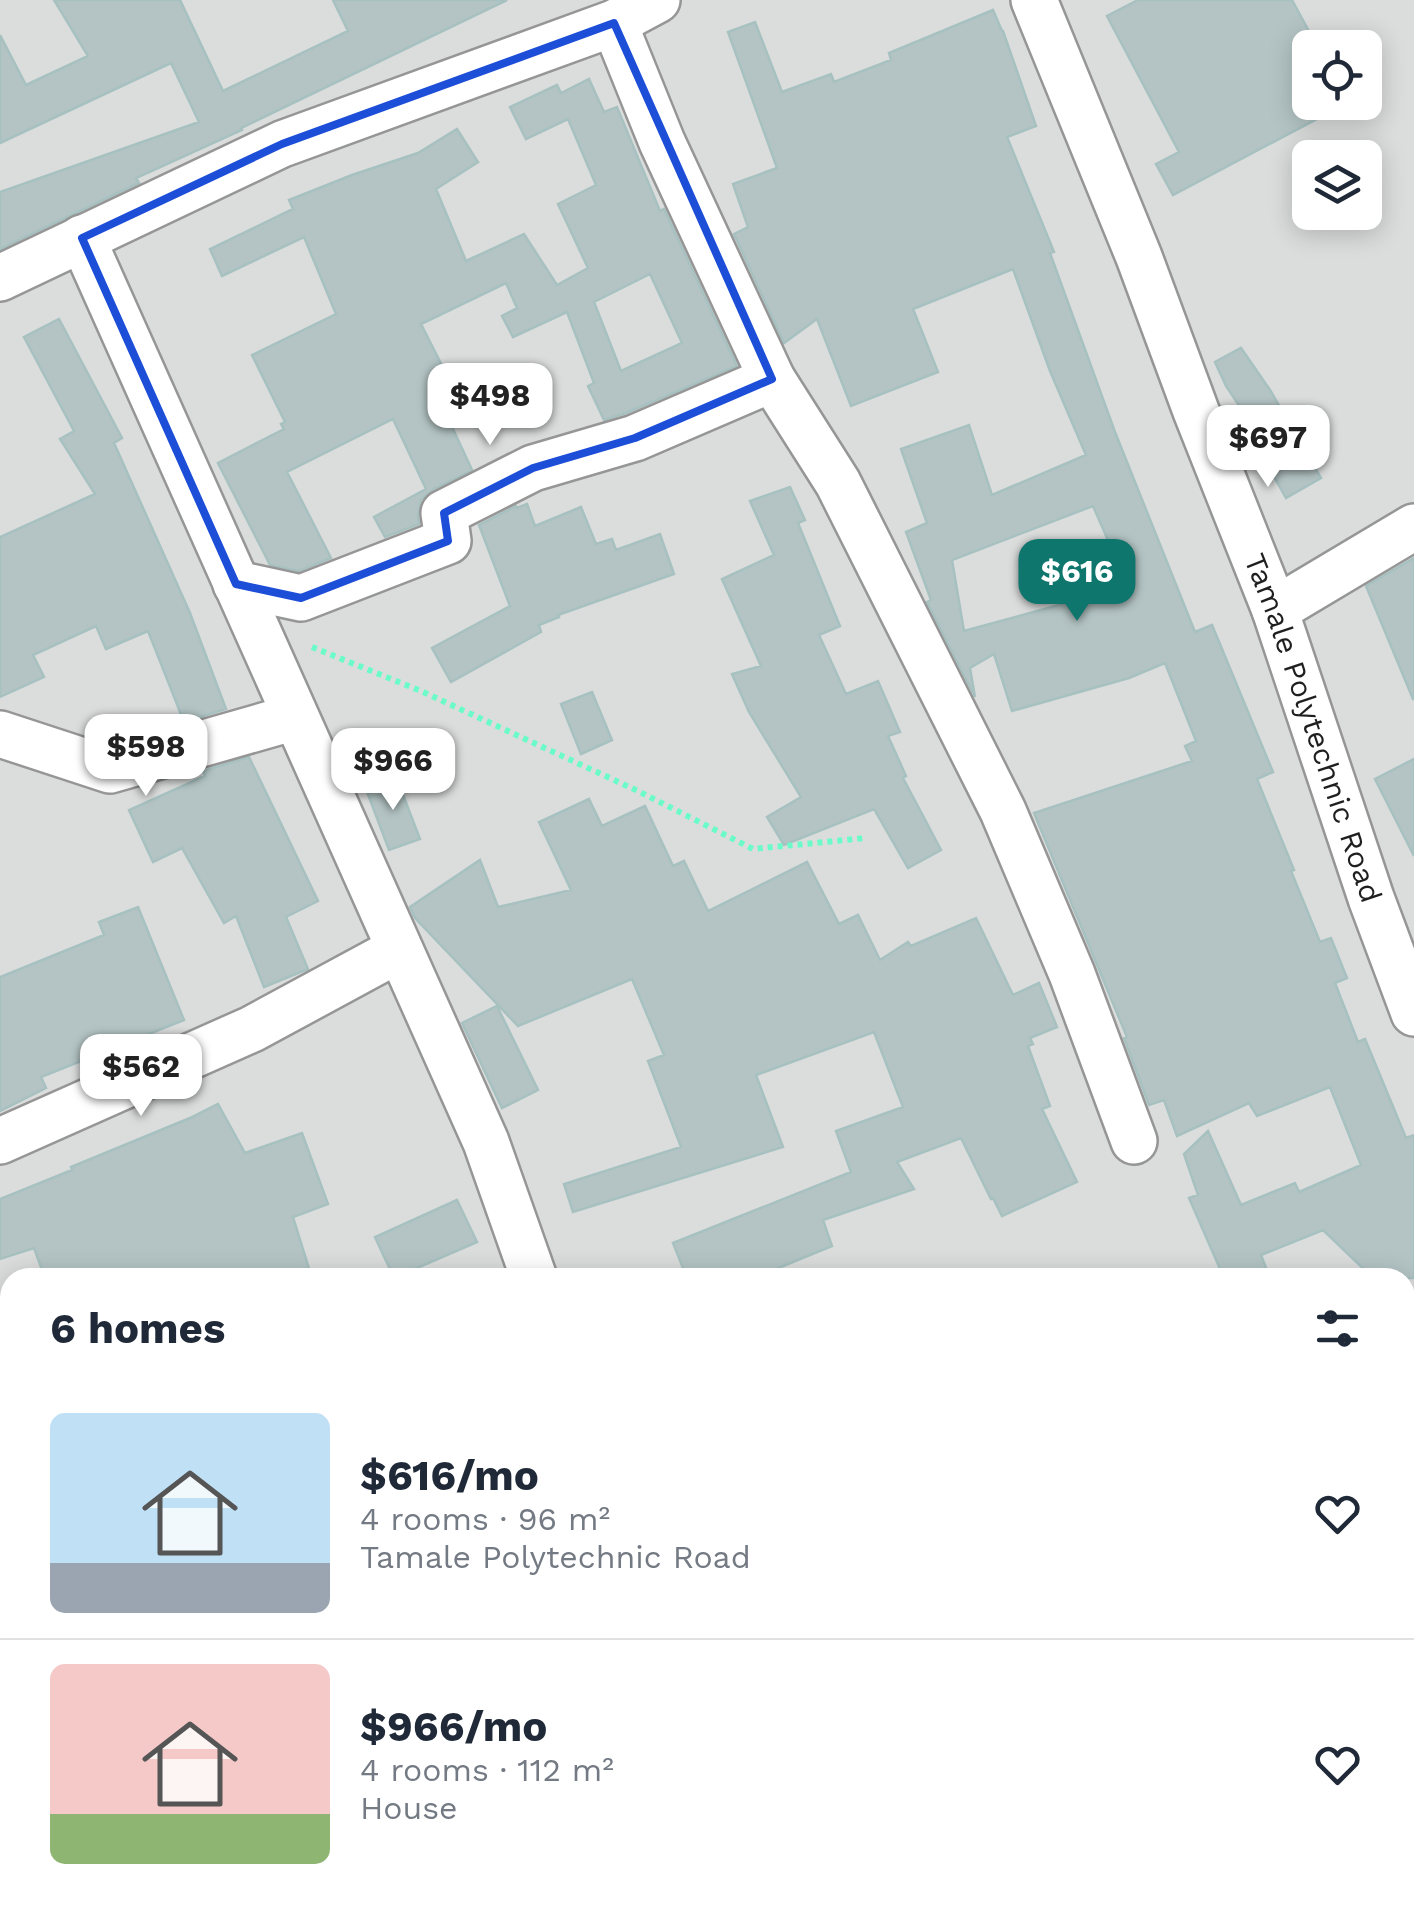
<!DOCTYPE html>
<html lang="en">
<head>
<meta charset="utf-8">
<style>
	body { margin:0; font-family:"Work Sans",sans-serif; background:#f6f6f7; color:#1f2937; height:100vh; display:flex; flex-direction:column; font-size:38px; white-space:nowrap }
	* { box-sizing:border-box; margin:0 }
	p { font-size:32px; color:#747a83 }
	.icon { flex:none; width:55px; height:55px; fill:none; stroke:currentColor; stroke-width:2; stroke-linecap:round; stroke-linejoin:round }
	.map { position:relative; flex:1; overflow:hidden }
	.panel { position:absolute; left:0px; top:1268px; width:1415px; height:642px; display:flex; flex-direction:column; background:#fff; border-radius:30px 30px 0 0; box-shadow:0 5px 25px #0003 }
	.panel>* { flex:none }
	.buttons { position:absolute; left:1292px; top:30px; display:grid; gap:20px }
	.buttons a { display:grid; place-items:center; width:90px; height:90px; border-radius:15px; background:#fff; box-shadow:0 5px 25px #0003; font-size:50px }
	.price { position:absolute; translate:-50% -85px; padding:0 22px; border-radius:20px; background:#fff; color:#222; font-size:32px; line-height:65px; filter:drop-shadow(0 2px 5px #0008) }
	.price::after { content:''; position:absolute; left:50%; top:60px; width:30px; height:22px; margin-left:-15px; background:inherit; clip-path:polygon(0 0,100% 0,50% 100%) }
	.price.selected { background:#0f766e; color:#fff }
	ul { padding:0; list-style:none }
	li { display:flex; align-items:center; gap:30px; height:250px; padding:0 50px }
	li+li { border-top:2px solid #e0e1e3 }
	li span { display:grid; place-items:center; flex:none; width:280px; height:200px; border-radius:15px; color:#555 }
	li>.icon { margin-inline-start:auto }
	span .icon { width:120px; height:120px; fill:#fffc; stroke-width:1 }
	li b { font-size:42px }
	h2 { display:flex; justify-content:space-between; align-items:center; height:120px; padding:0 50px; font-size:42px }
	.map>svg:first-child { display:block }
</style>
</head>
<body>
<div class="map">
<svg width="1414" height="1909" viewBox="0 0 1414 1909">
	<rect width="100%" height="100%" fill="#e5edf0"/>
	<!-- residential -->
	<path fill="#dbdddc" fill-rule="evenodd" d="M0 0H1414V1909H0ZM1310 48H1365V102H1310ZM1310 158H1365V212H1310ZM10 1278H1405V1900H10Z"/>
	<!-- building -->
	<path fill="#b4c4c4" stroke="#a7c1c1" stroke-width="2.5" fill-rule="evenodd" d="M54 0H180L223 91 348 31 333 0H507L241 128 242 130 136 178 139 183 0 249V192L199 122 171 63 0 143V35L26 85 88 56Z
		M1138 0H1292L1318 48H1310V102L1347 103 1173 195 1156 164 1179 152 1107 16Z
		M993 10 1002 31H1003L1036 126 1007 137 1054 252 1050 253 1115 432 1195 632 1212 625 1273 772 1257 779 1294 870 1291 871 1320 942 1331 938 1347 978 1335 983 1358 1042 1365 1039 1406 1138 1414 1135V1278H1373L1323 1230 1261 1255 1270 1278H1224L1189 1198 1198 1195 1184 1154 1208 1131 1241 1205 1295 1183 1299 1192 1361 1165 1330 1087 1257 1116 1249 1103 1177 1136 1164 1100 1149 1105 1124 1038 1127 1037 1034 813 1192 761 1185 746 1196 741 1165 663 1129 678 1012 711 994 654 970 668 975 697 927 602 931 600 906 532 927 523 901 449 969 425 992 495 1086 455 1050 371 1013 269 913 309 938 372 851 406 817 319 784 343 734 234 748 227 733 184 777 168 728 32 755 22 782 92 831 74 834 82 891 60 889 53ZM1093 506 1128 586 964 631 952 560Z
		M589 79 604 112 617 107 660 211 664 209 737 366 626 413 604 420 588 386 594 383 567 312 513 337 502 316 517 308 506 283 421 324 463 407 447 416 472 470 432 490 421 500 418 516 419 524 385 537 374 517 426 489 393 419 287 472 331 558 299 571 270 565 218 463 284 429 281 424 285 422 252 355 336 314 304 237 222 276 210 249 293 209 289 200 352 175 418 153 457 129 478 162 436 189 466 261 524 234 557 285 588 268 558 204 596 185 568 119 526 139 510 107 557 85 561 93ZM650 274 682 343 621 371 594 302Z
		M59 319 122 438 114 443 190 613 226 709 184 722 148 631 106 649 96 626 33 655 44 677 0 697V537L95 494 60 439 74 431 24 337Z
		M1241 348 1270 390 1321 478 1286 498 1259 450 1266 446 1226 386 1215 362Z
		M790 487 805 520 798 523 840 626 819 635 846 694 878 681 900 732 888 736 906 776 903 778 941 850 908 868 874 809 784 845 767 817 801 797 749 712 732 674 761 666 722 579 774 555 750 501Z
		M527 504 535 526 581 507 596 544 612 539 616 550 660 534 674 574 558 615 559 617 539 625 541 632 451 682 432 648 510 606 479 525 516 506 517 508Z
		M1414 558V699H1413L1366 586Z
		M592 692 612 740 581 754 561 704Z
		M249 757 318 901 286 917 308 969 264 987 236 916 224 923 182 848 153 862 129 810 205 776 203 771Z
		M1414 759V856L1375 779Z
		M395 774 420 839 389 850 366 789Z
		M589 799 602 826 645 806 673 866 684 861 708 911 807 862 839 924 858 915 880 960 908 942 911 946 976 918 1013 995 1039 983 1057 1027 1030 1038 1033 1044 1028 1046 1050 1106 1042 1109 1077 1182 1002 1216 993 1198 991 1199 961 1138 897 1162 914 1189 823 1220 832 1246 776 1269 779 1278H687L673 1243 851 1172 836 1131 903 1107 874 1032 756 1075 783 1147 573 1212 564 1184 681 1147 648 1061 664 1055 632 979 518 1026 415 918 410 907 480 860 498 907 571 890 539 822Z
		M138 907 184 1020 41 1077 46 1088 0 1111V977L104 935 99 922Z
		M497 1006 538 1090 502 1108 462 1023Z
		M218 1104 245 1153 302 1133 328 1204 293 1217 312 1278H45L34 1248 0 1259V1199L72 1170 71 1167 190 1118Z
		M457 1200 477 1242 394 1278 375 1237Z"/>
	<g fill="none" stroke-linecap="round" stroke-linejoin="round">
		<defs>
			<g id="minor">
				<path id="s1" d="M1034 0 1139 257 1196 411 1275 610 1371 898 1414 1013"/>
				<path d="M614 23 662 142 772 379 838 483 1003 811 1072 974 1134 1141"/>
				<path d="M82 238 486 1142 534 1278"/>
				<path d="M0 278 282 144 614 23 657 0"/>
				<path d="M236 584 301 598 448 541 444 513 533 468 635 438 772 379"/>
				<path d="M1275 610 1414 527"/>
				<path d="M0 734 110 770 295 717"/>
				<path d="M0 1141 252 1029 398 950"/>
				<path d="M1405 1396 1414 1393"/>
				<path d="M0 1811 10 1808"/>
				<path d="M1145 1900 1148 1909"/>
			</g>
		</defs>
		<!-- minor casing -->
		<use href="#minor" stroke="#969696" stroke-width="50"/>
		<!-- path -->
		<path stroke="#6afbc9" stroke-width="6" stroke-dasharray="5 5" stroke-linecap="butt" d="M312 647 421 691 638 791 753 849 866 838"/>
		<!-- minor -->
		<use href="#minor" stroke="#fff" stroke-width="45"/>
	</g>
	<!-- marked area -->
	<path fill="none" stroke="#1d4ed8" stroke-width="8" stroke-linejoin="round" d="M614 23 772 379 635 438 533 468 444 513 448 541 301 598 236 584 82 238 282 144Z"/>
	<g text-anchor="middle" stroke-width="8" stroke-linejoin="round" paint-order="stroke">
		<!-- street labels -->
		<g font-size="30" fill="#1f1f1f" stroke="#fff">
			<text dy="10" stroke="none"><textPath href="#s1" startOffset="780">Tamale Polytechnic Road</textPath></text>
		</g>
	</g>
</svg>
<div class="buttons">
<a><svg class="icon" aria-label="locate" viewBox="0 0 24 24"><circle cx="12" cy="12" r="6"/><path d="M12 2v4M12 18v4M2 12h4M18 12h4"/></svg></a>
<a><svg class="icon" aria-label="layers" viewBox="0 0 24 24"><path d="M12 4l9 5-9 5-9-5zM3 14l9 5 9-5"/></svg></a>
</div>
<b class="price" style="left:490px;top:448px">$498</b>
<b class="price" style="left:1268px;top:490px">$697</b>
<b class="price selected" style="left:1077px;top:624px">$616</b>
<b class="price" style="left:146px;top:799px">$598</b>
<b class="price" style="left:393px;top:813px">$966</b>
<b class="price" style="left:141px;top:1119px">$562</b>
<section class="panel">
<h2>6 homes<svg class="icon" aria-label="filters" viewBox="0 0 24 24"><path d="M4 7h16M4 17h16"/><circle cx="9" cy="7" r="2"/><circle cx="15" cy="17" r="2"/></svg></h2>
<ul>
<li><span style="background:linear-gradient(#bfe0f5 75%,#9aa5b1 0)"><svg class="icon" aria-label="home" viewBox="0 0 24 24"><path d="M3 11l9-7 9 7M6 9v11h12V9"/></svg></span><div><b>$616/mo</b><p>4 rooms · 96 m²</p><p>Tamale Polytechnic Road</p></div><svg class="icon" aria-label="heart" viewBox="0 0 24 24"><path d="M12 20l-8-8c-3-5 5-10 8-4 3-6 11-1 8 4z"/></svg></li>
<li><span style="background:linear-gradient(#f6c9c9 75%,#8fb573 0)"><svg class="icon" aria-label="home" viewBox="0 0 24 24"><path d="M3 11l9-7 9 7M6 9v11h12V9"/></svg></span><div><b>$966/mo</b><p>4 rooms · 112 m²</p><p>House</p></div><svg class="icon" aria-label="heart" viewBox="0 0 24 24"><path d="M12 20l-8-8c-3-5 5-10 8-4 3-6 11-1 8 4z"/></svg></li>
</ul>
</section>
</div>
</body>
</html>
